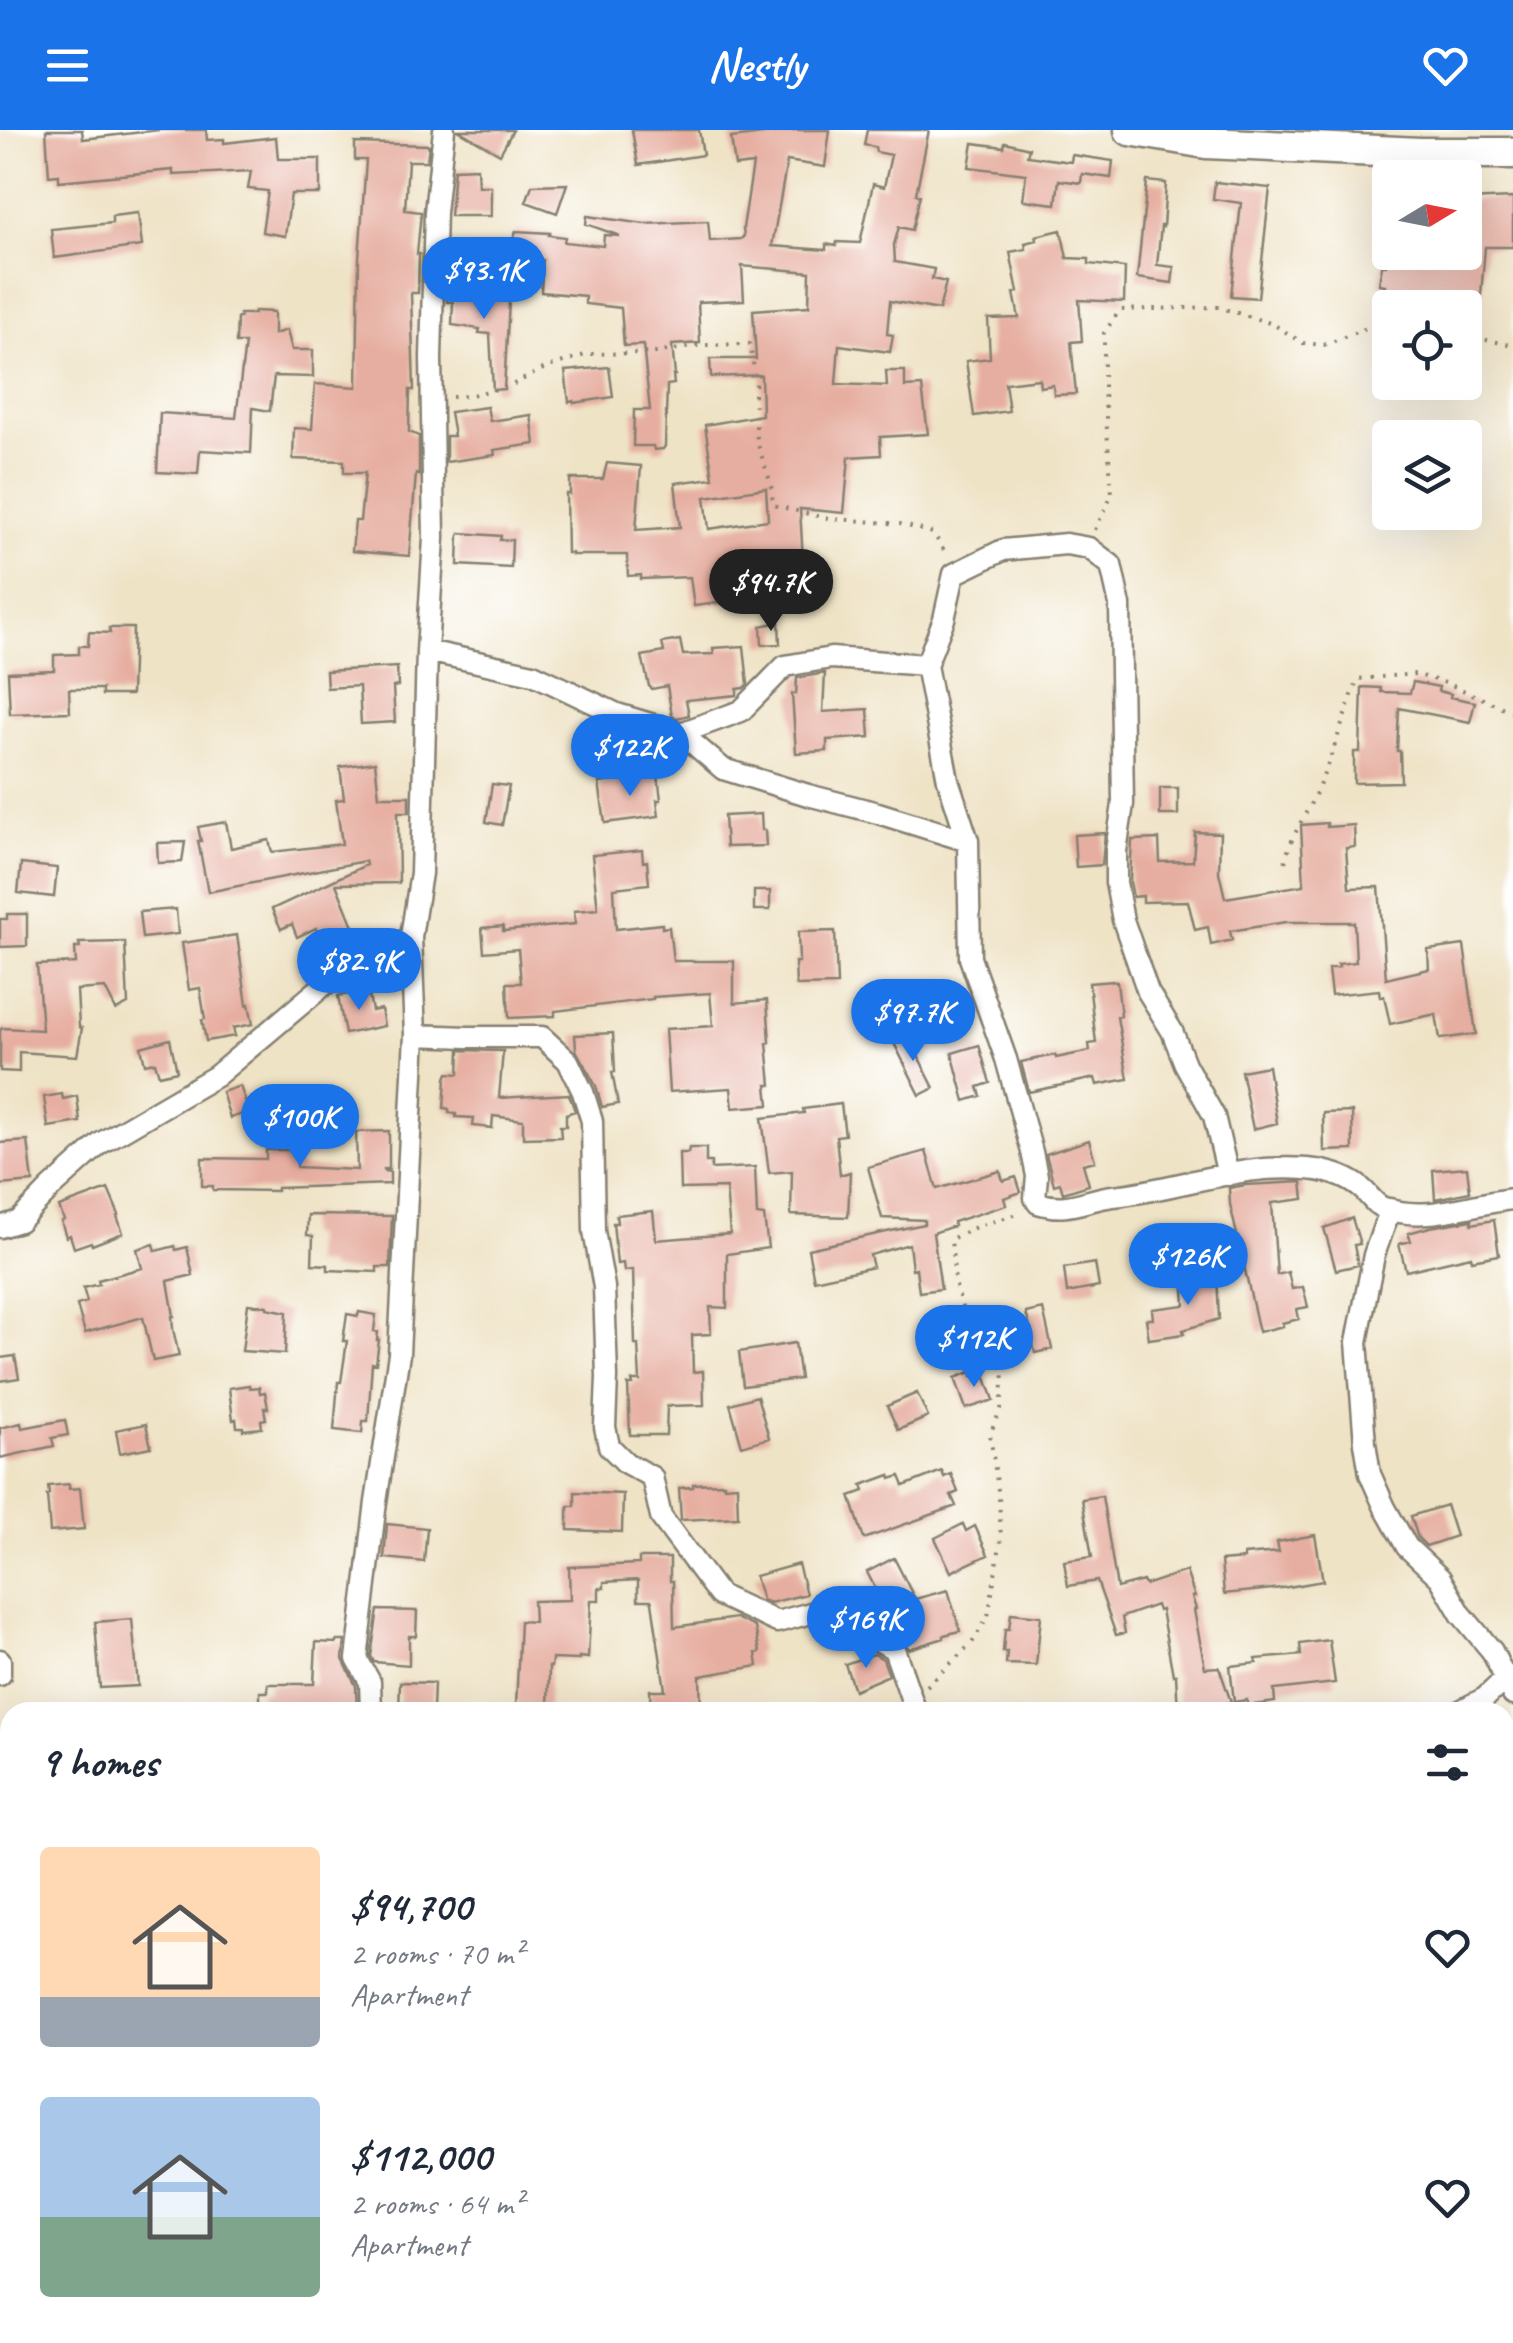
<!DOCTYPE html>
<html lang="en">
<head>
<meta charset="utf-8">
<style>
	body { margin:0; font-family:Caveat,sans-serif; background:#f6f6f7; color:#1f2937; height:100vh; display:flex; flex-direction:column; font-size:38px; white-space:nowrap }
	* { box-sizing:border-box; margin:0 }
	p { font-size:32px; color:#747a83 }
	.icon { flex:none; width:55px; height:55px; fill:none; stroke:currentColor; stroke-width:2; stroke-linecap:round; stroke-linejoin:round }
	.map { position:relative; flex:1; overflow:hidden }
	.drawer { position:absolute; left:0px; top:1572px; width:1515px; height:642px; display:flex; flex-direction:column; background:#fff; border-radius:30px 30px 0 0; box-shadow:0 10px 40px #0002 }
	.drawer>* { flex:none }
	.needle { width:65px; rotate:80deg }
	.controls { position:absolute; left:1372px; top:30px; display:grid; gap:20px }
	.controls a { display:grid; place-items:center; width:110px; height:110px; border-radius:10px; background:#fff; box-shadow:0 10px 40px #0002; font-size:50px }
	.price { position:absolute; translate:-50% -85px; padding:0 22px; border-radius:35px; background:#1a73e8; color:#fff; font-size:32px; line-height:65px; filter:drop-shadow(0 2px 5px #0008) }
	.price::after { content:''; position:absolute; left:50%; top:60px; width:30px; height:22px; margin-left:-15px; background:inherit; clip-path:polygon(0 0,100% 0,50% 100%) }
	.price.active { background:#222; color:#fff }
	ul { padding:0; list-style:none }
	li { display:flex; align-items:center; gap:30px; height:250px; padding:0 40px }
	li span { display:grid; place-items:center; flex:none; width:280px; height:200px; border-radius:10px; color:#555 }
	li>.icon { margin-inline-start:auto }
	span .icon { width:120px; height:120px; fill:#fffc; stroke-width:1 }
	li b { font-size:42px }
	h2 { display:flex; justify-content:space-between; align-items:center; height:120px; padding:0 40px; font-size:42px }
	header { display:flex; justify-content:space-between; align-items:center; height:130px; padding:0 40px; background:#1a73e8; color:#fff; font-size:45px; font-weight:700 }
	.map>svg:first-child { display:block }
</style>
</head>
<body>
<header><svg class="icon" aria-label="menu" viewBox="0 0 24 24"><path d="M4 6h16M4 12h16M4 18h16"/></svg>Nestly<svg class="icon" aria-label="heart" viewBox="0 0 24 24"><path d="M12 20l-8-8c-3-5 5-10 8-4 3-6 11-1 8 4z"/></svg></header>
<div class="map">
<svg width="1513" height="2213" viewBox="0 0 1513 2213">
	<rect width="100%" height="100%" fill="#fff"/>
	<filter id="ink" filterUnits="userSpaceOnUse"><feTurbulence type="fractalNoise" baseFrequency=".01" numOctaves="2"/><feDisplacementMap in="SourceGraphic" scale="20" xChannelSelector="R" yChannelSelector="G"/><feConvolveMatrix kernelMatrix="1 2 1 2 8 2 1 2 1" color-interpolation-filters="sRGB"/></filter>
	<filter id="wash" filterUnits="userSpaceOnUse"><feTurbulence type="fractalNoise" baseFrequency=".0048" numOctaves="4" result="noise"/><feDisplacementMap in="SourceGraphic" scale="40" xChannelSelector="R" yChannelSelector="G"/><feGaussianBlur stdDeviation="2.25" result="paint"/><feColorMatrix in="noise" values="0 0 0 0 0 0 0 0 0 0 0 0 0 0 0 0 0 1.4 0 .05"/><feComposite in="paint" operator="in"/></filter>
	<g filter="url(#wash)">
		<rect width="100%" height="100%" fill="#efe3c6"/>
		<g id="blocks">
			<!-- building -->
			<path fill="#e6aea0" fill-rule="evenodd" d="M46 0H82L83 9 159 0H206L207 10 224 9V13L276 7 278 29H320V64H291L285 106 262 102 268 61 248 59 251 41 173 45V40L59 51V45L49 46Z
				M458 0H513L500 24Z
				M632 0H699L703 25 638 35Z
				M795 0H830L825 37 787 31 772 116 826 120V114L836 116 837 112 860 113 873 54 884 57 891 25 876 22 875 17 864 15 867 0H929L916 64 920 65 912 100 899 97 894 115 895 132 934 139 932 149 946 152 939 180 890 171 887 204 893 205 890 222 839 215 836 254 887 256 886 241H905V257L922 256 928 304 880 307 881 325 849 327 844 383 800 379 804 448 732 450 734 471 694 476 690 447 641 449V445L628 446 627 425H572V423H567L566 364H570V349H603L607 333 641 336 636 400 680 397 675 353 713 348 705 295 762 285 761 245 711 247 710 229H756L753 180 809 176 810 142 742 136 744 170 698 172 700 213 672 215 675 245H673L674 254 667 255 665 316 663 319 654 320 653 316H633L634 280H650L643 215 624 216 621 178 585 174V166L541 162 543 130 506 128 516 101 550 103 549 105 565 107 564 112 603 116 604 105 620 106 586 94 587 86 645 94 708 91 710 111 741 109 744 106 743 98 753 34 735 36 731 8ZM766 358 768 390 709 399 705 367Z
				M1005 12 1029 18 1027 26 1071 32 1072 25 1113 31 1111 48 1082 44 1081 53 1059 50 1056 74 1023 70 1026 44 969 37 973 13 1004 17Z
				M355 13 429 15 427 31H408L405 80 421 82 417 124H419L418 163H411L414 260H410L409 302 419 306V345L416 344 409 426 352 421 355 391H360L365 343H344V331L293 329 294 298 312 299 315 254 357 257 359 128 366 30H355Z
				M477 38 478 56H491V86H450L454 39Z
				M1147 51 1166 53 1163 97 1161 96 1157 135 1174 137 1172 153 1137 148Z
				M1215 52 1270 58 1258 168 1231 166 1241 73 1213 69Z
				M567 54 557 83 526 72 532 55Z
				M1513 68V117H1485L1481 165H1475V176L1445 178 1383 173 1385 155 1379 154 1382 135H1386L1388 122H1426L1465 127V70Z
				M138 83 142 116 54 128 51 99 112 93V86Z
				M1061 100 1067 128 1089 129V134L1125 138 1124 172 1079 170 1082 211 1071 212 1076 264 1054 265 1053 255 1040 257 1039 249 1005 253 1009 281 974 286 966 231 990 228 988 189 1019 188 1014 163 1018 162 1010 122 1026 119 1025 113 1037 110 1036 106Z
				M448 156 501 159 500 171H509L504 259 493 260 490 204 479 203 480 199 452 195 453 172H447Z
				M254 181 274 182V204L287 200 292 220H313V247L274 246 270 281 253 278 251 323 200 320 198 344 157 342 160 283 236 288 245 213H236L237 188H240V184H254Z
				M609 237 613 267 574 273V271L569 272 565 241Z
				M487 277 490 291 531 285 535 314 494 320 495 325 446 332V306H454L450 282Z
				M461 403 501 406 500 410H512L511 438 458 435 459 405Z
				M779 492 780 514 762 515 761 496Z
				M109 498H133L131 565H102V559H69L70 582 10 584 8 542 54 540V525L79 524V516H88L89 502 110 503Z
				M680 510 683 525 714 524 713 518 744 516 748 554 744 558 737 559V565L686 570 689 585 677 588 672 586 667 556 652 559 649 556 642 526 664 522 662 513Z
				M397 537 398 556 393 557 395 592 361 594 359 556 327 558 326 541Z
				M825 543 823 582 868 579 870 607 827 610V621L796 623 792 564H796L797 548Z
				M1413 552 1439 557 1438 561 1451 564 1450 567 1475 572 1470 592 1399 578 1397 621H1400L1401 652 1354 653V622H1360L1362 557 1381 558V562L1410 563Z
				M375 632 379 666H409V682H398L399 753 336 754 353 796 350 797 356 811 326 823 316 798 297 807 292 794 281 799 272 779 366 735 365 731 208 762 198 711H201L198 697 226 692 231 718 269 710 272 722 342 714 336 670 344 669 340 637Z
				M658 645 661 670H657L659 686 605 693 599 653Z
				M492 654 509 656 502 695 486 692Z
				M1160 658H1178V685H1160Z
				M761 684 762 700H765L766 716 726 717 724 686Z
				M1327 693V697L1354 695 1355 717 1346 718 1349 758 1379 757 1386 849 1429 839 1428 820 1464 815 1476 904 1440 909 1436 884 1390 894 1384 866 1380 867 1379 860 1331 865 1328 839 1339 837 1338 834 1356 832 1354 792H1286L1230 801 1232 810 1211 815 1208 797 1195 800 1188 771 1143 772V766L1133 767 1130 752 1132 710 1159 709 1160 732 1193 731 1195 702 1220 703 1219 742 1225 768 1304 755 1301 695Z
				M1105 703 1102 735 1076 737 1074 705Z
				M185 712 182 732 158 733 157 713Z
				M642 720 643 732 647 731 649 754 614 758 616 799 662 794V798L669 797 673 831H734V873L767 870 770 912 767 913 771 955H767L769 975 733 978 731 958 669 962 665 899 713 896 710 863 653 867V869L555 881V886L509 888 507 853H521L518 819 484 822 482 798 503 796V801L575 794 574 781 598 779 592 725Z
				M21 734 57 738 54 767 18 763Z
				M754 761H770V780H754Z
				M176 779 178 804 142 808 139 782Z
				M7 784H27V816L0 817V789H7Z
				M835 801 837 855 796 856 795 832H799L798 802Z
				M237 805 247 875 249 874 253 894 233 898 235 906 206 911 202 890 205 889 200 858 189 860 182 813Z
				M125 812 128 874 116 880 105 858 77 860 79 897 82 898 77 926 19 922V942L0 941V901L2 898 42 900 37 835 76 833 75 818H80L79 813Z
				M1113 851 1117 852 1121 886 1117 887 1128 949 1097 955 1095 948 1029 962 1021 932 1055 925 1056 928 1090 921 1089 914 1096 913 1089 853Z
				M368 860 372 881 381 879 384 896 345 904 338 866Z
				M906 902 934 958 920 965 892 909Z
				M613 903 615 942H612L618 974 602 977 596 956 576 920 575 905Z
				M170 909 177 941 159 945 155 932 145 934 141 917Z
				M979 915 990 953 978 957 981 966 965 971 952 923Z
				M460 920 503 921 499 968 569 964 575 981 566 984V996H560L561 1007 523 1008V990L493 986 492 998 473 996 474 988 456 987V984L449 983V979L444 978 446 948 448 943 459 944Z
				M1268 936 1277 993 1253 999 1241 941Z
				M240 956 249 982 230 988 222 962Z
				M62 964 63 969 77 966 80 992 48 997 44 967Z
				M841 974 845 1005 836 1006 840 1045 850 1042 848 1087 791 1085 792 1041 769 1043 762 988 804 983 803 979Z
				M1352 982 1353 1020 1324 1021 1323 983Z
				M389 1001V1039H384V1041L390 1042V1054L277 1058V1061L213 1060V1056H202V1028L266 1029V1020H297V1037L357 1040 356 1002Z
				M1089 1010 1095 1031 1083 1034 1089 1055 1063 1063 1060 1053 1054 1055 1046 1024Z
				M28 1011 33 1052 0 1055V1013Z
				M689 1018H706V1032H711V1039L755 1037 757 1085 764 1086 768 1118 727 1124V1178L710 1177 711 1204 692 1205 693 1242 703 1241 704 1275 667 1276 666 1305H630L628 1255H633L632 1251H640L638 1215H635L633 1140 624 1141 623 1133 617 1134 613 1093H617L616 1085 653 1081 656 1110 730 1104 726 1058 680 1059 679 1023H688Z
				M926 1021 937 1059 1000 1041 1003 1051 1016 1047 1021 1062 1004 1068 1006 1075 953 1092 954 1096 933 1103 941 1159 919 1162 916 1138 912 1139 909 1114 870 1125 873 1137 814 1150 808 1119 924 1094V1090L882 1088 868 1037Z
				M1467 1037 1470 1062 1435 1069 1433 1040Z
				M1302 1052 1304 1069 1272 1073 1277 1145 1288 1142 1292 1159 1303 1157 1308 1177 1297 1179 1299 1189 1282 1193 1283 1196 1259 1202 1230 1074 1229 1058 1246 1055Z
				M108 1059 119 1085 117 1086 123 1103 92 1115 91 1112 74 1118 70 1105 66 1107 61 1091 64 1090 59 1077Z
				M308 1085 392 1086 390 1137H377V1142L328 1140V1135L312 1134 313 1106 307 1105Z
				M1352 1088 1360 1114 1354 1115 1358 1135 1336 1140 1324 1098Z
				M1472 1090V1094L1494 1090 1499 1125 1472 1130 1471 1126 1406 1141 1399 1114 1411 1111 1408 1103 1430 1097Z
				M154 1114 156 1121 175 1116 176 1120 187 1117 193 1145 168 1151 174 1186H172L173 1199 179 1226 153 1231 143 1187 85 1203 77 1175 87 1172 83 1158 99 1154 98 1150 142 1138 137 1119Z
				M1095 1133 1099 1157 1067 1163 1064 1138Z
				M1217 1144 1219 1189 1183 1200 1184 1204 1149 1209 1146 1189H1153L1152 1179 1185 1175 1183 1146Z
				M248 1174 267 1176V1178L287 1182 285 1224 242 1221Z
				M1043 1179 1052 1219 1035 1223 1032 1210 1012 1215 1009 1198 1029 1194 1026 1183Z
				M359 1182 376 1185 374 1201 378 1202 377 1210H379L376 1234 372 1233 368 1291H363L362 1303 334 1300 338 1252H341L347 1211H343L347 1184 358 1186Z
				M795 1213 800 1249 743 1256 739 1222Z
				M15 1226 19 1248 0 1251V1228Z
				M971 1242 972 1246 984 1242 994 1270 966 1279 955 1248Z
				M249 1255 250 1258 259 1257 260 1263 265 1262 268 1278H264L266 1289 261 1290 262 1298 243 1300V1297H237L236 1289 233 1290 229 1258Z
				M917 1263 928 1287 898 1300 887 1276Z
				M757 1266 769 1308 742 1316 730 1274Z
				M65 1290 68 1305 52 1308 54 1316 0 1328V1298L21 1293 22 1298Z
				M146 1294 151 1317 120 1323 116 1300Z
				M942 1341 944 1347 951 1344 958 1362 951 1365 956 1376 864 1409 850 1366 864 1361 862 1355 890 1345 891 1349 900 1346 904 1356Z
				M724 1353V1356L737 1355 738 1387 681 1390 679 1358 693 1357V1354Z
				M69 1354V1359L80 1358 84 1399 50 1402 47 1365 49 1364 48 1356Z
				M575 1362 623 1364 622 1402 568 1400V1376H575Z
				M1102 1366 1117 1458 1143 1451 1145 1455 1186 1441 1195 1467H1192L1196 1479 1194 1480 1205 1538 1219 1537 1231 1572 1212 1575 1213 1582H1178L1176 1545H1173L1161 1480 1158 1481 1156 1475 1122 1487 1125 1503 1116 1505 1097 1451 1068 1456 1064 1431 1092 1427 1082 1369Z
				M1446 1375 1456 1406 1426 1416 1418 1408 1411 1386Z
				M387 1394 427 1398 424 1432 384 1428Z
				M963 1394 966 1401 975 1396 988 1425 951 1442 935 1408Z
				M1315 1405 1323 1451 1282 1458 1224 1464 1221 1431 1244 1429V1425L1279 1422 1277 1412Z
				M639 1428H670V1451H673L674 1497 736 1488 755 1497 760 1522 756 1523 758 1536 700 1546 701 1582H651L650 1560H665L652 1472 651 1470H638V1450L604 1452V1458H599V1470H591L588 1528 579 1527V1530L552 1529 551 1537H549L548 1582H518V1576H516L520 1491 534 1492 533 1471 570 1470 569 1437 639 1434Z
				M894 1428 915 1469 948 1460 960 1501 944 1505V1508L909 1519 899 1506 887 1467 881 1470 867 1442Z
				M798 1434 806 1464 770 1473 762 1470 755 1446Z
				M378 1480 417 1481 416 1506H409V1535L374 1532 371 1526Z
				M1011 1483 1041 1486 1036 1535 1006 1534 1007 1522H1003L1005 1499H1009Z
				M132 1489 138 1556 100 1558 95 1492Z
				M1329 1510 1335 1553 1274 1560 1275 1572 1247 1576V1570L1234 1572 1230 1536 1257 1533 1256 1529 1301 1525 1300 1514Z
				M336 1511H345L343 1529 356 1556 357 1582H260V1562H268V1554H314L316 1512 336 1513Z
				M874 1524 883 1529 889 1545 854 1560 845 1534Z
				M400 1552 434 1553 433 1582H399Z"/>
		</g>
	</g>
	<g filter="url(#ink)">
		<use href="#blocks" fill-opacity="0" stroke="#868071" stroke-width="2.5"/>
		<g fill="none" stroke-linecap="round" stroke-linejoin="round">
			<defs>
				<path id="minor" d="M427 521 533 544 617 584 681 603 723 639 808 665 878 683 968 711
					M681 603 741 581 785 536 831 528 926 535
					M415 905 468 907H542L568 931 583 962 592 991 594 1101 604 1157 607 1247 605 1297 609 1316 626 1333 652 1347 661 1387 719 1465 777 1492 822 1480 894 1519 916 1582
					M1228 1045 1214 986 1185 934 1172 901 1148 862 1123 790 1116 753V721L1123 674 1120 475 1111 435 1089 418 1066 414 1003 420 954 444 944 489 926 535 948 650 968 711 970 828 1006 929 1032 1022 1037 1046 1035 1068 1038 1073C1069 1083 1085 1069 1113 1066 1164 1061 1214 1043 1265 1039 1296 1037 1336 1037 1361 1058 1369 1064 1374 1075 1384 1078 1427 1093 1470 1073 1513 1069
					M1390 1079 1374 1125 1357 1212 1365 1313 1370 1344 1385 1378 1407 1417 1440 1448 1461 1484 1492 1521 1513 1565
					M0 1097 19 1091 51 1058 101 1013 216 946 324 855 411 807
					M0 1530V1545
					M371 1582 370 1552 357 1529 376 1372 399 1224 415 905 411 807 421 743 427 521 434 408 431 227 435 82 444 0
					M1458 1582 1485 1568 1506 1548 1513 1546
					M0 1622 10 1621
					M1505 1730 1513 1702
					M0 1921 10 1940
					M57 2205 59 2213
					M838 2213 839 2205
					M1313 2213 1314 2205"/>
				<path id="primary" d="M1130 0 1206 13 1420 23H1513"/>
			</defs>
			<!-- minor casing -->
			<use href="#minor" stroke="#868071" stroke-width="25"/>
			<!-- primary casing -->
			<use href="#primary" stroke="#868071" stroke-width="35"/>
			<!-- path -->
			<path stroke="#868071" stroke-width="4" stroke-dasharray="2.5 8" stroke-linecap="butt" d="M1465 206 1513 215
				M452 267 467 266 510 256 545 238 588 224 655 223 703 215 750 214 756 251 754 264 757 312 771 354 773 375 825 388 900 394 933 403 947 425
				M1095 400 1112 364 1104 261V203L1120 180 1218 177 1273 194 1303 213 1324 215 1369 197 1390 194
				M1285 732C1291 706 1303 690 1314 667 1332 629 1343 588 1358 549L1415 544 1449 554 1513 582
				M927 1556 972 1513 988 1487 1001 1409 999 1367 990 1304 1001 1279 1004 1242 997 1225 966 1192 955 1152 951 1109 978 1096 1021 1083
				M1505 2064H1513
				M1014 2205 1015 2213
				M1020 2213 1107 2205"/>
			<!-- minor -->
			<use href="#minor" stroke="#fff" stroke-width="20"/>
			<!-- primary -->
			<use href="#primary" stroke="#fff" stroke-width="30"/>
		</g>
	</g>
</svg>
<div class="controls">
<a><svg class="needle" viewBox="-14 -14 28 28"><path d="M0-13l5 13h-10z" fill="#e53935"/><path d="M0 13l5-13h-10z" fill="#747a83"/></svg></a>
<a><svg class="icon" aria-label="locate" viewBox="0 0 24 24"><circle cx="12" cy="12" r="6"/><path d="M12 2v4M12 18v4M2 12h4M18 12h4"/></svg></a>
<a><svg class="icon" aria-label="layers" viewBox="0 0 24 24"><path d="M12 4l9 5-9 5-9-5zM3 14l9 5 9-5"/></svg></a>
</div>
<b class="price" style="left:484px;top:192px">$93.1K</b>
<b class="price active" style="left:771px;top:504px">$94.7K</b>
<b class="price" style="left:630px;top:669px">$122K</b>
<b class="price" style="left:359px;top:883px">$82.9K</b>
<b class="price" style="left:913px;top:934px">$97.7K</b>
<b class="price" style="left:300px;top:1039px">$100K</b>
<b class="price" style="left:1188px;top:1178px">$126K</b>
<b class="price" style="left:974px;top:1260px">$112K</b>
<b class="price" style="left:866px;top:1541px">$169K</b>
<section class="drawer">
<h2>9 homes<svg class="icon" aria-label="filters" viewBox="0 0 24 24"><path d="M4 7h16M4 17h16"/><circle cx="9" cy="7" r="2"/><circle cx="15" cy="17" r="2"/></svg></h2>
<ul>
<li><span style="background:linear-gradient(#ffd9b3 75%,#9aa5b1 0)"><svg class="icon" aria-label="home" viewBox="0 0 24 24"><path d="M3 11l9-7 9 7M6 9v11h12V9"/></svg></span><div><b>$94,700</b><p>2 rooms · 70 m²</p><p>Apartment</p></div><svg class="icon" aria-label="heart" viewBox="0 0 24 24"><path d="M12 20l-8-8c-3-5 5-10 8-4 3-6 11-1 8 4z"/></svg></li>
<li><span style="background:linear-gradient(#a9c7e8 60%,#7fa58c 0)"><svg class="icon" aria-label="home" viewBox="0 0 24 24"><path d="M3 11l9-7 9 7M6 9v11h12V9"/></svg></span><div><b>$112,000</b><p>2 rooms · 64 m²</p><p>Apartment</p></div><svg class="icon" aria-label="heart" viewBox="0 0 24 24"><path d="M12 20l-8-8c-3-5 5-10 8-4 3-6 11-1 8 4z"/></svg></li>
</ul>
</section>
</div>
</body>
</html>
